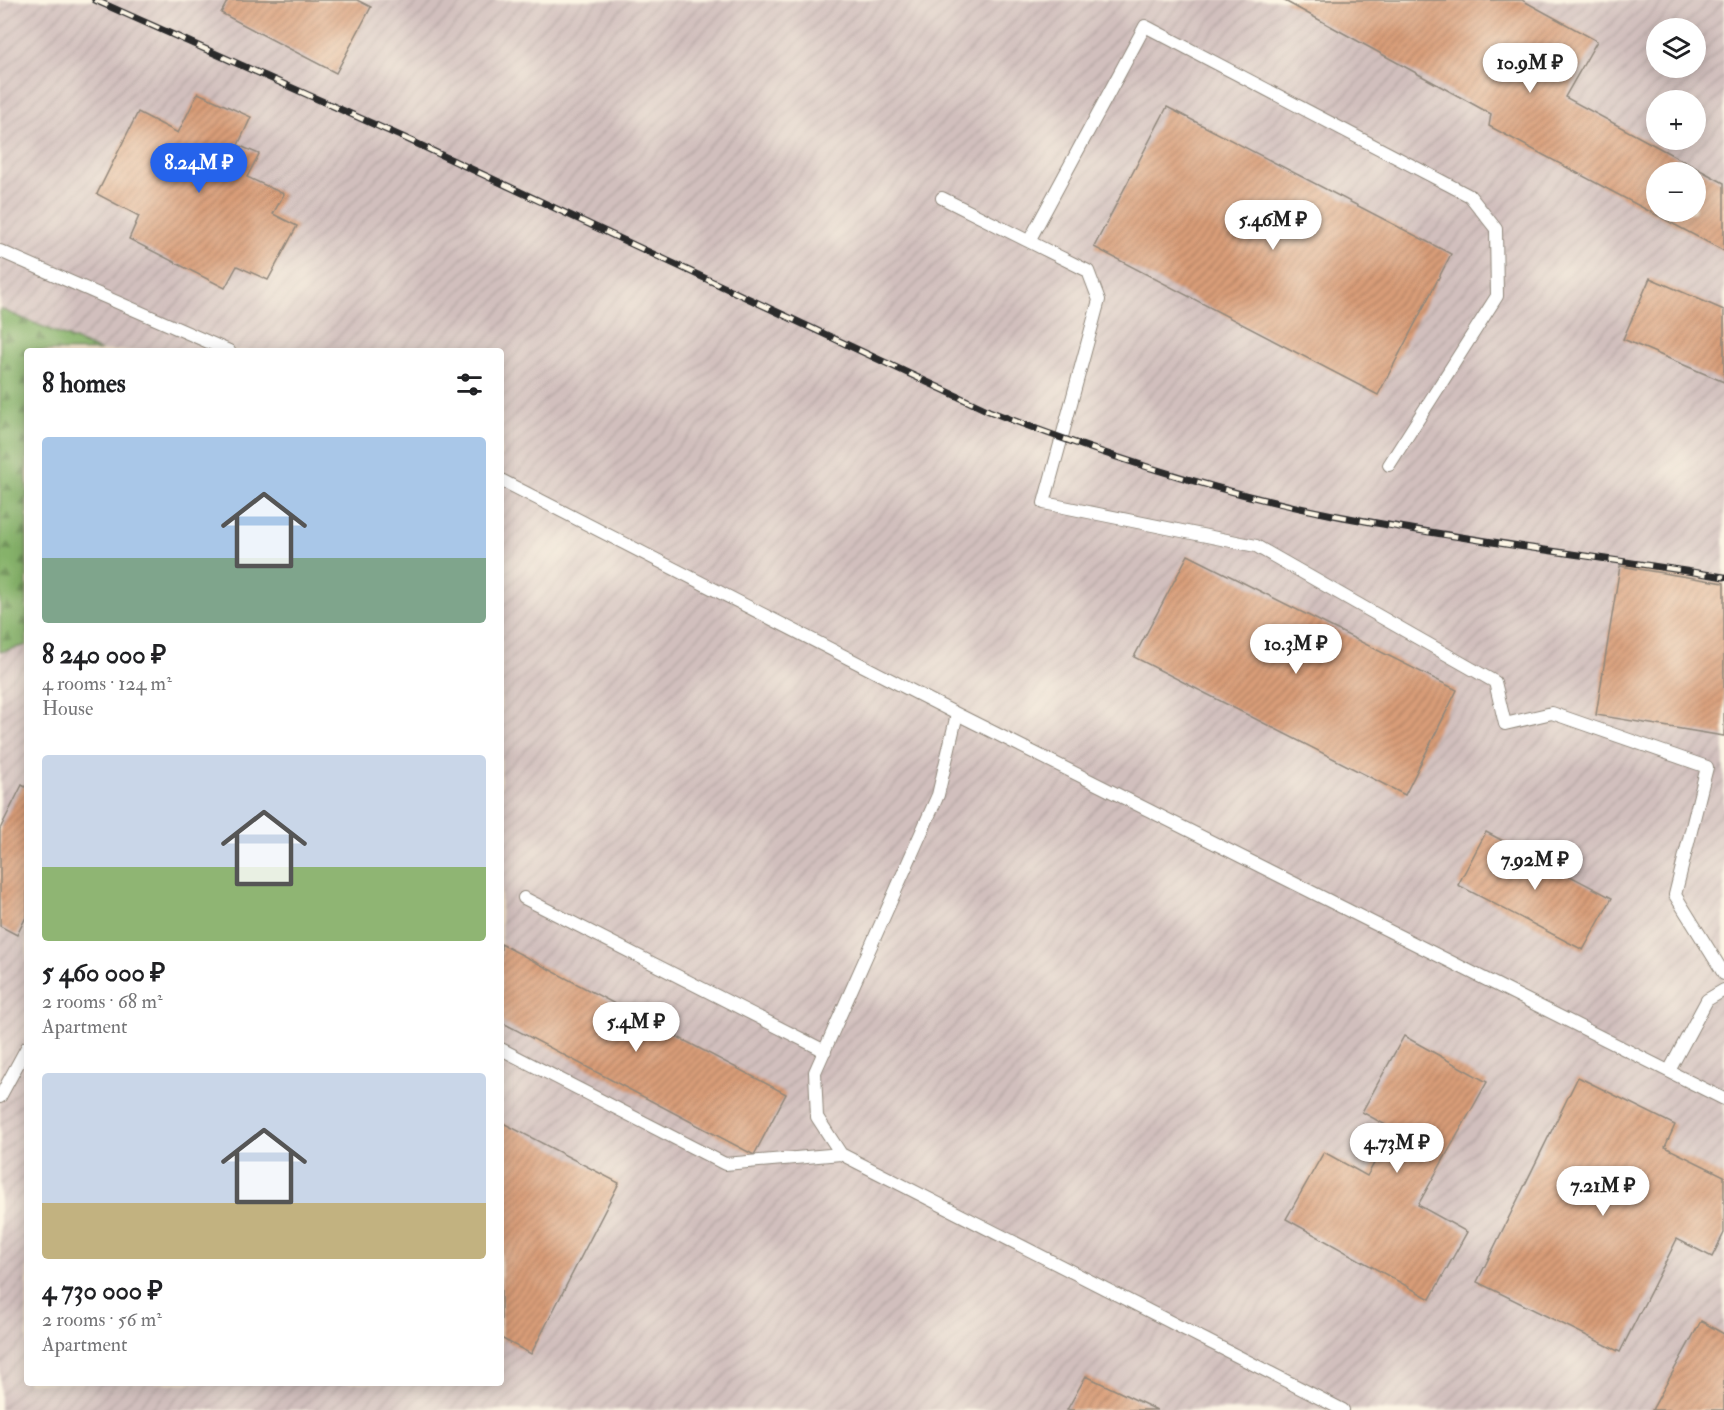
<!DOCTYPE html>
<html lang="en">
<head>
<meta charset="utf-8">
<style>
	body { margin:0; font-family:"IM FELL Double Pica",serif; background:#f2f2f2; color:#202124; height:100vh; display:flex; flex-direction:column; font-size:22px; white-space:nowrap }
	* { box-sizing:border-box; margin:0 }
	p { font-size:20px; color:#757577 }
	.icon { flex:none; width:33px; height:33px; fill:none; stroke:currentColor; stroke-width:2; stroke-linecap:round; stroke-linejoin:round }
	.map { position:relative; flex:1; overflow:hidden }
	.panel { position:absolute; left:24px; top:348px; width:480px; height:1038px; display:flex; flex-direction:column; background:#fff; border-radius:6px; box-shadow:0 3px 15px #0003 }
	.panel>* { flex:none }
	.buttons { position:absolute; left:1646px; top:18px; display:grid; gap:12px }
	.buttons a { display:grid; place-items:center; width:60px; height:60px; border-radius:50%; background:#fff; box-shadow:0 3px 15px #0003; font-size:30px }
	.price { position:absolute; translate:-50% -51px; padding:0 14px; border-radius:21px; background:#fff; color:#222; font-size:20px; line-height:39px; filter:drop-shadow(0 2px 3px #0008) }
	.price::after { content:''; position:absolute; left:50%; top:36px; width:18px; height:14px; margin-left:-9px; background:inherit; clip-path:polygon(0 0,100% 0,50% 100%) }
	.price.selected { background:#2563eb; color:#fff }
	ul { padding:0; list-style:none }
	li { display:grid; align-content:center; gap:12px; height:318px; padding:0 18px }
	li span { display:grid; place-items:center; height:186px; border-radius:6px; color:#555 }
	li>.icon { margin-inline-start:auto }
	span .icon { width:108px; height:108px; fill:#fffc; stroke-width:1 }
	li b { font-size:26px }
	h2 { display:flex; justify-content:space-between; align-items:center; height:72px; padding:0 18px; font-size:26px }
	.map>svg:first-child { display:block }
</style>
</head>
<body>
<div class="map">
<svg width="1724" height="1410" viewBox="0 0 1724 1410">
	<defs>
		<pattern id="industrial-furrows" width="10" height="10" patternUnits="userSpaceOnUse" patternTransform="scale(1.5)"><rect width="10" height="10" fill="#d1bfbd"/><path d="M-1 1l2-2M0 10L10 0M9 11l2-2" fill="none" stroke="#b4a4a3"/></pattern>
		<pattern id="forest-firs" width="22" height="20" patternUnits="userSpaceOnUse" patternTransform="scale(1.5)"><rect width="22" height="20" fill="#86b26b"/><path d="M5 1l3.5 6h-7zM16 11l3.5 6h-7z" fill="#6e9158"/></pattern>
		<pattern id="building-hatch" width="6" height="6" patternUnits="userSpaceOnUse" patternTransform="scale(1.5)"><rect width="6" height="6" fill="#d99d78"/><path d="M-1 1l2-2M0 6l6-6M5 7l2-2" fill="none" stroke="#b08063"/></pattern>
	</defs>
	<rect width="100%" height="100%" fill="#fcf5e5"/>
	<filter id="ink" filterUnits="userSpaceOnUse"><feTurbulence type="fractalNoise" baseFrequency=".0167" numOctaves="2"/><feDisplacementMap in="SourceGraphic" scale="12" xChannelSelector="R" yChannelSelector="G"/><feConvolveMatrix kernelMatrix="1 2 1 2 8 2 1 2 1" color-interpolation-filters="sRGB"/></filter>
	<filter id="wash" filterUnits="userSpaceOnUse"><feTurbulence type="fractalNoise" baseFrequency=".008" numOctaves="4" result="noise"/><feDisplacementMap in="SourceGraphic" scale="24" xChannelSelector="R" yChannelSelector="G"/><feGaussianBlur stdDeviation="1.35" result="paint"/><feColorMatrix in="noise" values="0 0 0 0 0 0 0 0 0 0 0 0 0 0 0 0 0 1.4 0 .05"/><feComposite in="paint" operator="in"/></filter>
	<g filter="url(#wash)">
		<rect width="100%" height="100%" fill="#f7e5cd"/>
		<!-- industrial -->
		<path fill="url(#industrial-furrows)" fill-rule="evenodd" d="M0 0H1724V1410H0ZM1656 28H1695V68H1656ZM1656 100H1695V140H1656ZM1656 172H1695V212H1656ZM27 351H501V1383H27Z"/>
		<!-- forest -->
		<path fill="url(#forest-firs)" stroke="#586e4b" stroke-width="1.5" d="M0 309 101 351H27V645L0 652Z"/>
		<g id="blocks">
			<!-- building -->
			<path fill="url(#building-hatch)" fill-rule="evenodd" d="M228 0H357L371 7 336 73 221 13Z
				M1283 0H1522L1597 41 1565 97 1724 183V251L1489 126 1491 114ZM1656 172H1695V212H1656Z
				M198 93 251 117 238 145 259 154 247 177 284 194 273 214 297 226 268 280 237 266 225 288 129 239 139 216 97 194 138 112 178 133Z
				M1167 107 1451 254 1378 395 1094 247Z
				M1650 278 1724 310V382L1623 339Z
				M1188 555 1457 690 1405 795 1134 657Z
				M1620 566 1724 583V736L1596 715Z
				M22 785 27 788V915L17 935 0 926V829Z
				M1486 832 1612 898 1583 950 1458 885Z
				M501 944 786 1094 754 1155 501 1022Z
				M1404 1036 1487 1082 1418 1205 1467 1232 1430 1299 1286 1219 1324 1152 1367 1176 1393 1129 1362 1112Z
				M1578 1077 1675 1125 1665 1147 1724 1176V1233L1712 1257 1677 1239 1620 1352 1477 1282Z
				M501 1122 619 1183 531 1354 501 1338Z
				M1701 1321 1724 1334V1410H1652Z
				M1086 1376 1157 1410H1067Z"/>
		</g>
	</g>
	<g filter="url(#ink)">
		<use href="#blocks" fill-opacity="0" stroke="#91887c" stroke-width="1.5"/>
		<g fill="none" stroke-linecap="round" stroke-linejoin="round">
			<defs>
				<path id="service" d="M942 198 1088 271 1099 300 1044 503 1256 546 1495 682 1505 724 1552 713 1707 767 1675 895 1724 974
					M1029 241 1145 26 1470 196 1496 229 1497 296 1389 465
					M0 251 229 351
					M501 480 957 714 1724 1099
					M524 898 825 1051
					M501 1049 725 1164 841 1154 1343 1410
					M1669 1071 1707 1000 1724 990
					M0 1097 27 1047
					M841 1154 817 1117 815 1072 938 795 957 714"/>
			</defs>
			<!-- service casing -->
			<use href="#service" stroke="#91887c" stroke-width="14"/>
			<!-- service -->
			<use href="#service" stroke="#fff" stroke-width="12"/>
			<defs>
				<path id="rail" d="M95 0 407 139 989 411C1100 454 1216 492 1333 515 1462 540 1594 556 1724 577"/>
			</defs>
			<!-- rail casing -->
			<use href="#rail" stroke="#2b2b2b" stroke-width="7"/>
			<!-- rail -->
			<use href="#rail" stroke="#fcf5e5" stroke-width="4.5" stroke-dasharray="14" stroke-linecap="butt"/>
		</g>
	</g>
</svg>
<div class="buttons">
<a><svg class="icon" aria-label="layers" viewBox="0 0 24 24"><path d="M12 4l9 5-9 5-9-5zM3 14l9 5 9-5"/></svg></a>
<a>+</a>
<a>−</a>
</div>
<b class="price" style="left:1530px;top:94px">10.9M ₽</b>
<b class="price selected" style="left:199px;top:194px">8.24M ₽</b>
<b class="price" style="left:1273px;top:251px">5.46M ₽</b>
<b class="price" style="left:1296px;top:675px">10.3M ₽</b>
<b class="price" style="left:1535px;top:891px">7.92M ₽</b>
<b class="price" style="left:636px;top:1053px">5.4M ₽</b>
<b class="price" style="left:1397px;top:1174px">4.73M ₽</b>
<b class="price" style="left:1603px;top:1217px">7.21M ₽</b>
<section class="panel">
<h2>8 homes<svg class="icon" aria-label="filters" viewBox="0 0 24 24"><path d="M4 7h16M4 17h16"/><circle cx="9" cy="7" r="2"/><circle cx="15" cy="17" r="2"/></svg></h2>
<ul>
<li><span style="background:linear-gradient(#a9c7e8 65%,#7fa58c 0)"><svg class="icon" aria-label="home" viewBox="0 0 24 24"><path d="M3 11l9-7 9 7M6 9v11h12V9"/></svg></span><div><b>8 240 000 ₽</b><p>4 rooms · 124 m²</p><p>House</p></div></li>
<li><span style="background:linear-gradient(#c9d6e8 60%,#8fb573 0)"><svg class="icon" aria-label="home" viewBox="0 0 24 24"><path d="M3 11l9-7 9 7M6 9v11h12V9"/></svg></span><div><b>5 460 000 ₽</b><p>2 rooms · 68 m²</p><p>Apartment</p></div></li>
<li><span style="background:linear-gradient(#c9d6e8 70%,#c2b280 0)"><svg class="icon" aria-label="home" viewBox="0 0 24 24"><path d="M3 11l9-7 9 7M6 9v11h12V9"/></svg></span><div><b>4 730 000 ₽</b><p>2 rooms · 56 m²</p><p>Apartment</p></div></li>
</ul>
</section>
</div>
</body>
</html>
